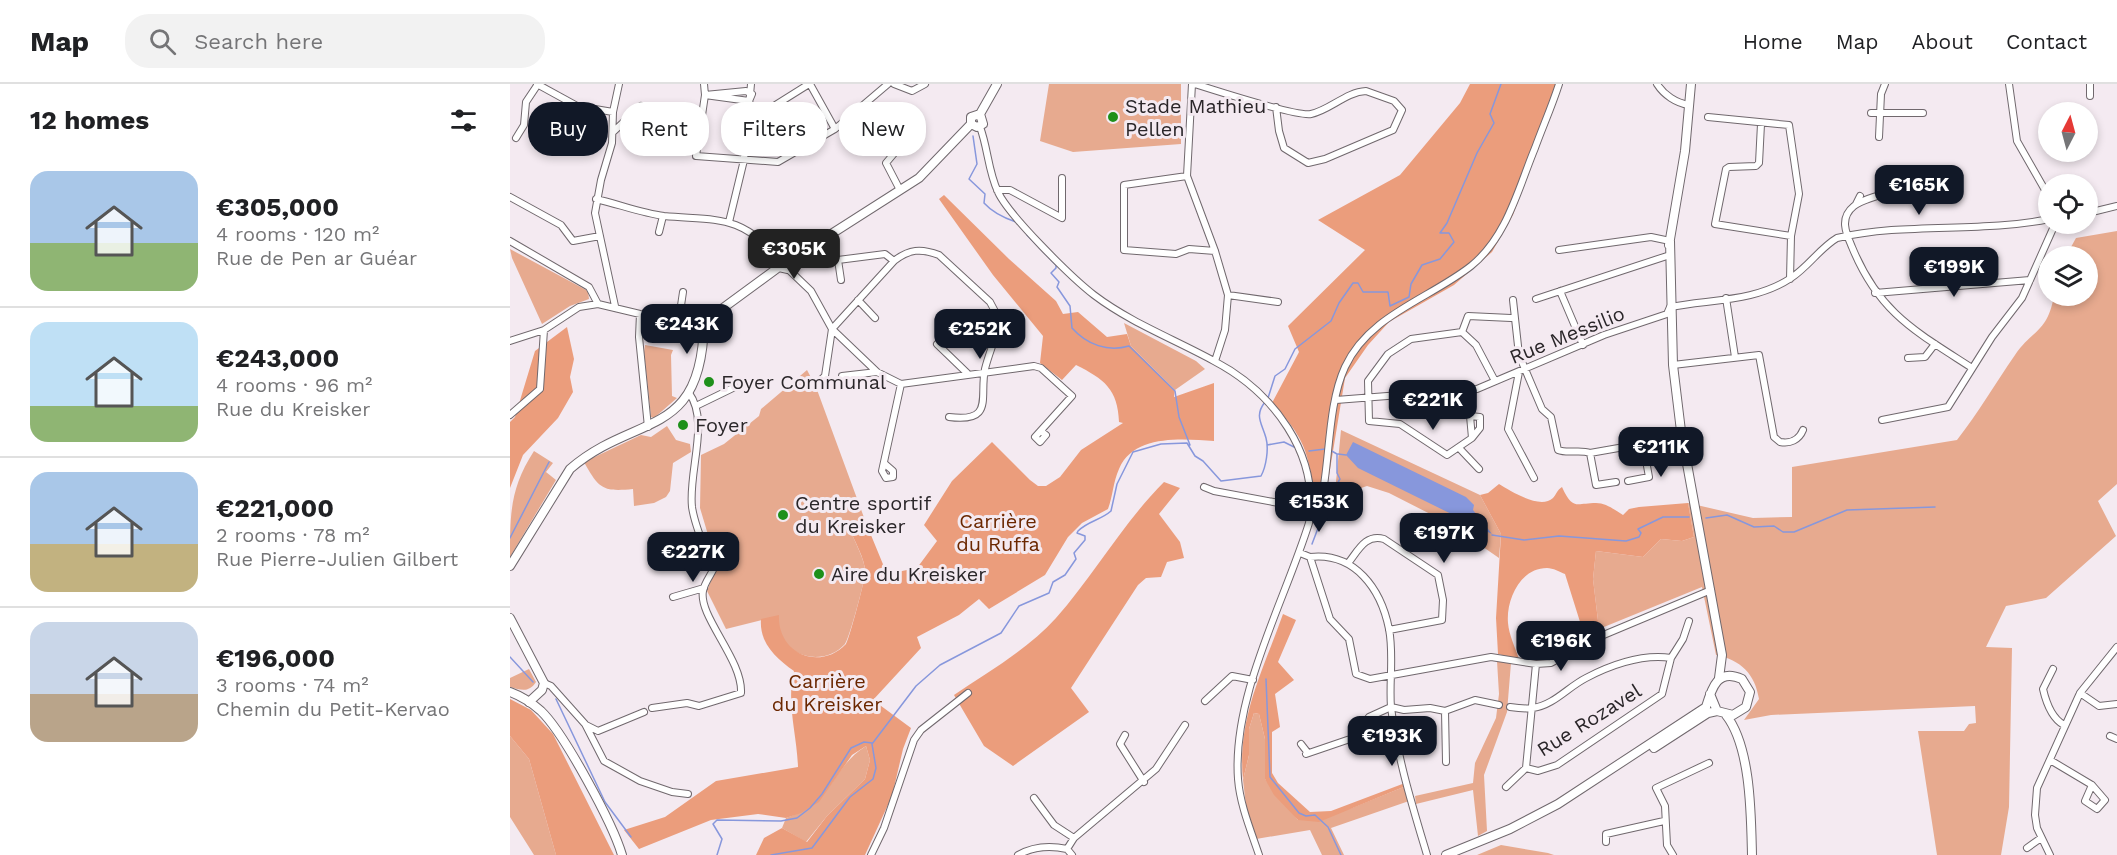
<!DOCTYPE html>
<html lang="en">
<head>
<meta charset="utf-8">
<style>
	body { margin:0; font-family:"Work Sans",sans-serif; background:#f2f2f2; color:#202124; height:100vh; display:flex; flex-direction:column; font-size:22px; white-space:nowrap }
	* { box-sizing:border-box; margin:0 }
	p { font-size:20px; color:#757577 }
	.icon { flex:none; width:33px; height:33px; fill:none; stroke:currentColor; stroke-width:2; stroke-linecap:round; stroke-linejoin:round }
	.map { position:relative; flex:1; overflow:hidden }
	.panel { display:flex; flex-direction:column; background:#fff; width:510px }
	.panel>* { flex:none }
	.hud { position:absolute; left:18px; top:18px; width:570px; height:54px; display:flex; gap:12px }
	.needle { width:39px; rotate:6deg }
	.tools { position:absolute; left:1528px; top:18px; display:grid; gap:12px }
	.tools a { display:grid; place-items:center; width:60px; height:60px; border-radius:50%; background:#fff; box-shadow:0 3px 9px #0003; font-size:30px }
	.price { position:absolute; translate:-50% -51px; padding:0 14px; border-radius:12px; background:#111827; color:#fff; font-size:20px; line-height:39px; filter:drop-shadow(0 2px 3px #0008) }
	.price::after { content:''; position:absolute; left:50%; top:36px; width:18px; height:14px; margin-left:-9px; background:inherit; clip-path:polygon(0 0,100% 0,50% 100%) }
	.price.selected { background:#222; color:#fff }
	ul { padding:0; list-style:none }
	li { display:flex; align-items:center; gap:18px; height:150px; padding:0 30px }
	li+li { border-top:2px solid #e0e0e0 }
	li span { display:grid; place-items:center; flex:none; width:168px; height:120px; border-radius:18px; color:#555 }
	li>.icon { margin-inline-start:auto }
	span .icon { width:72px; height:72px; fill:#fffc; stroke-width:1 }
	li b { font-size:26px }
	h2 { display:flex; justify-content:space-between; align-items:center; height:72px; padding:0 30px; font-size:26px }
	.tag { padding:0 21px; border-radius:24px; background:#fff; box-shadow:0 3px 9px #0003; font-size:21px; line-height:54px }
	.tag.selected { background:#111827; color:#fff }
	header { display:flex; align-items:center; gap:36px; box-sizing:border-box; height:84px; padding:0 30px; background:#fff; border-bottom:2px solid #e0e0e0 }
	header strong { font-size:28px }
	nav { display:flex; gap:33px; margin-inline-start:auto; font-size:21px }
	.search { width:420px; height:54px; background:#f2f2f2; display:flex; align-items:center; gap:15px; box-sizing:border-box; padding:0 21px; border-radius:24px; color:#757577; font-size:22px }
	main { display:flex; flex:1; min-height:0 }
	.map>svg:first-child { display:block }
</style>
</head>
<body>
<header>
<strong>Map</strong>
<div class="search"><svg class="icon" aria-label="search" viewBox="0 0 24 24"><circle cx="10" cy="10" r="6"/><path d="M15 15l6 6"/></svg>Search here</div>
<nav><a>Home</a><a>Map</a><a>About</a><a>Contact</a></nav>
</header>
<main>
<section class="panel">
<h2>12 homes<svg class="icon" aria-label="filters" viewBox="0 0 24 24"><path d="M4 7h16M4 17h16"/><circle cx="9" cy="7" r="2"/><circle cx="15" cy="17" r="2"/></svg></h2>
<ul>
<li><span style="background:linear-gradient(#a9c7e8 60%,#8fb573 0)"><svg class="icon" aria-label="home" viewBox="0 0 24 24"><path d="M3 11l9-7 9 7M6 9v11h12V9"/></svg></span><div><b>€305,000</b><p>4 rooms · 120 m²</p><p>Rue de Pen ar Guéar</p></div></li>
<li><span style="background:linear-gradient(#bfe0f5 70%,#8fb573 0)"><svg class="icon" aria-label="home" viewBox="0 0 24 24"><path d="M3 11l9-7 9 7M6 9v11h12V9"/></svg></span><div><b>€243,000</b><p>4 rooms · 96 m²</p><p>Rue du Kreisker</p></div></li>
<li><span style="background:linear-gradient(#a9c7e8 60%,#c2b280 0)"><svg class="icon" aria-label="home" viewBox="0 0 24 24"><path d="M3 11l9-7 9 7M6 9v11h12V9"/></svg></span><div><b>€221,000</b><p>2 rooms · 78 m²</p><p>Rue Pierre-Julien Gilbert</p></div></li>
<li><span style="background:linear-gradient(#c9d6e8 60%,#b9a48a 0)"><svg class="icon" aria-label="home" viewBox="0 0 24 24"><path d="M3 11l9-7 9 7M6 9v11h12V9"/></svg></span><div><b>€196,000</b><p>3 rooms · 74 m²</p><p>Chemin du Petit-Kervao</p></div></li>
</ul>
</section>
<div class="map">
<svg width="1607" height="771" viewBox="0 0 1607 771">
	<rect width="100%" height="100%" fill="#f4eaf1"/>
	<!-- green -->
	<path fill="#e7aa8f" d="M539 0H671V60L563 68 530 57Z
		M1607 147V400L1588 417 1606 452 1536 514 1496 522 1476 563 1502 564 1499 723 1491 771H1427L1408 647H1454L1459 640 1466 639 1465 622 1261 631 1234 636 1249 615C1245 590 1231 576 1206 571L1192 503 1089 545 1083 495 1086 467 1133 473 1151 455 1172 457 1184 453 1178 419 1243 434 1282 433V383L1447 356C1468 329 1485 300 1505 271 1523 245 1537 249 1544 212H1578V172H1556L1566 154Z
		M0 165 78 207 79 215 60 222 32 240 2 174Z
		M614 239 686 277 695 285 665 306 621 262Z
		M135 261 163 266 161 271 162 312 167 314 144 334 141 333 134 268Z
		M297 286 306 303 356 439 340 445C344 457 356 477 355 489 355 496 339 556 335 560 317 580 282 577 270 550 267 544 269 538 268 532L216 545 197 507 207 481 190 424 191 371 214 360 249 332 251 325Z
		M157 342 166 356 180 360 181 368 163 379 160 407 156 413 144 419 124 422 123 405C93 408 89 405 74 378L131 351 141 353Z
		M831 346 970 411 991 450 989 474 963 456 946 451 932 436 879 409 857 402 833 410 825 408Z
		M24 367 43 379 36 388 46 396 0 473C0 430 0 404 24 367Z
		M987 577 1001 579 997 628 974 691 977 747 968 752 963 706 906 720 905 712 963 699 965 679 986 634 989 610Z
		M19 585 26 598C19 609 11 606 0 603V594Z
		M744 629 749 630 755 655V695L788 736 842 724 896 702 899 717 821 744 834 771H812L800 746 746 755 736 722 733 696 739 671V645Z
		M0 652 19 675 46 771H24L0 733Z
		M356 662 360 676 355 695 317 732 296 758 272 744 276 734C324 718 321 684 356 662Z
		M991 761 1038 769 1044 771H967Z"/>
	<!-- forest -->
	<path fill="#eb9d7c" d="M960 0H1051L1003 131 982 168 944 201 879 238 858 261 835 294 815 416 803 413C800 368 793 352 762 319L789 268 778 242 855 166 808 136 890 91 950 19Z
		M434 111 499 175 546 217 553 230 568 228 597 253 617 250 621 262 665 306 664 313 704 299V357C672 355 624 350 609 385 603 398 603 412 598 425L572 439 558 453 535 491 479 525 469 515 449 531 407 553 411 564 363 616 401 644 393 665 382 712 355 771H246L254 754 272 744 297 758 317 732 355 695 360 676 356 662 342 671 309 718 291 729 276 734 248 730 201 736 129 765 114 746 155 733 206 697 288 683C287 651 276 618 284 587 266 574 249 559 251 535L269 531C267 569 309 588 336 560 339 556 355 496 355 489 356 476 344 457 340 445L356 439 377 490 407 484 427 457 414 441 442 397 482 358 520 396 528 402H536L550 393 571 366 613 339 609 338C608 305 594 295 566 281L552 296 530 279 533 252 483 191 429 115Z
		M57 243 64 275 60 293 63 308 48 334 13 371 0 404V338L5 333 25 267Z
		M654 398 670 404 649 430 670 458 674 474 657 478 651 493 636 494 628 501 561 604 579 628 503 682 474 662 444 611C478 588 518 565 546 534 584 491 613 439 654 398Z
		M989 400C1001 407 1030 426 1043 414 1046 411 1047 406 1052 403 1063 427 1066 419 1086 419 1096 419 1105 426 1113 431L1119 425 1129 423 1178 419 1184 453 1172 457 1151 455 1133 473 1086 467 1083 495 1089 545 1075 555 1071 554V541L1055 490C1050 488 1043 484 1037 484 1010 484 996 516 998 539 999 551 1005 563 1009 575L988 570 986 534 991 450 970 411 978 409Z
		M773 530 786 536 768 578 784 596 765 610 770 643 762 648V689L768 699 800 728 821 727 895 699 896 702 809 738 788 736 764 711 755 695V655L749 630 744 629 739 645V671L733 696C727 634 753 587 773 530Z
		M0 615 21 626 43 650 104 771H46L19 675 0 652Z"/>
	<!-- water -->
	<path fill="#8797dc" d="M843 358 956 413 964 421 963 426 982 450 848 384 836 371Z"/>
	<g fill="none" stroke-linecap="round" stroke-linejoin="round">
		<!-- stream -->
		<path stroke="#8797dc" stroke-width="1.5" d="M463 52 467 80 459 95 475 110 474 119C483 129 494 134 506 138
			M517 151 546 181V184L541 189 549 198 547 203 560 222 562 244C577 261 598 268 619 262L665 307 669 333 680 361
			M758 314 765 292 775 285 785 265 821 237 829 219 843 199H848L853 208H878L880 222 899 213 901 200 912 181 930 175 944 158 939 149H930L937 139 967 69 984 39 980 30 991 0
			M757 361 774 358 784 363
			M820 366 827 370V389L830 395 827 400
			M799 367 815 365
			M828 370 836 371
			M1196 434 1217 431 1244 443 1264 442 1273 448H1284L1337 426 1425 423
			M982 451 1014 456 1049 452 1116 457 1129 453 1131 449 1128 445 1153 433H1179
			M0 454 39 378
			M802 460 821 410
			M0 573 23 598
			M756 595 760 693 789 729 796 732 805 731 818 743 831 771
			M46 615 95 718 121 753
			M207 771 212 755 203 740 207 736 271 737 287 734 300 724 312 710 341 664 354 658 362 659
			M261 771 302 764 340 713 363 695 366 684 362 660 406 602 430 581 491 549 509 522 539 509 543 498 555 491 566 475 564 469 575 456V452L567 449 568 447C578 437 591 436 601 427L607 400 623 368 651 360 677 359 685 372 693 377 711 397 751 392C756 383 759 365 756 354 752 339 744 332 755 318"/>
		<defs>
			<path id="minor" d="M27 0 67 22 103 28
				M194 0 195 11 186 72 268 78 325 45 378 0
				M300 0 325 45
				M384 0 402 7 415 0
				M682 0 677 92 705 167 718 211 715 246 705 277
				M685 0C704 6 787 33 801 30 820 26 836 8 856 7L884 17 892 26 883 46 815 75 798 79 774 64 769 47 766 23
				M1147 0C1154 11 1166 19 1179 21
				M1499 0 1507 57 1539 113
				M1580 0V12
				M236 7 242 10 239 17 195 11Z
				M1361 29H1413
				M1198 33 1279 41 1289 110 1281 152
				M240 37 299 0
				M1251 40 1249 79 1246 82 1219 83 1216 85 1205 140 1281 152 1280 195
				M470 43C478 64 478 87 488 108 499 132 562 194 584 211 621 239 664 255 704 277 763 308 810 370 799 439 774 519 722 612 728 695 730 721 741 747 749 771
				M103 48 131 22
				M1369 53 1371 10 1375 0
				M6 54 14 41 16 18 28 0
				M387 66 376 79 390 106
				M677 92 614 101V166L666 170 679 165 705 167
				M1399 93 1401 103
				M487 106H500L552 134V94
				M1412 107 1401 103C1387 107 1355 113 1344 122 1329 134 1336 149 1342 163 1369 229 1405 247 1462 284
				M0 113 51 141 63 157 90 152
				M86 115C108 120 132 129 154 132 211 137 228 130 271 175
				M1346 120 1350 112
				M1578 129 1607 122
				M219 138 234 76 241 0
				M149 148 153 132
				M0 157 79 203 88 220
				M1049 166 1141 153 1160 157
				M278 185 301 207 322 245 367 288 391 300 524 282 531 284 562 312 525 353 530 358 536 351 531 347
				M331 196 328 176 375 170 384 177
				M1050 207 1073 261
				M1365 209 1520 196
				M718 211 768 218
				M1216 214 1225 273
				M1026 215 1157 172
				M348 216 365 234
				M1003 216 1009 271 1032 325 1041 333 1048 366C1058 370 1070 365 1080 369L1154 356 1155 351 1171 347
				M105 222 85 129 91 96 102 59 103 28 109 0
				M130 230 129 253 138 343
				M169 235 173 208
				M952 248 958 232 1001 234
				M0 257 34 246
				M427 260 457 289
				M1398 274 1415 273 1425 260
				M1163 281 1249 271 1264 353 1270 358C1280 360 1289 356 1293 346
				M1009 288 998 345 1024 394
				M332 292 367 288
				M304 302 315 292 322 245 384 177C399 165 411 164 429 171L480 218 489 235C487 253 479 268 475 285 469 313 485 339 439 333
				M946 309 960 332 962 354 937 371 890 340 859 337 858 297 878 270 901 255 952 248 966 261 985 297
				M826 316 967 305 1094 251 1157 230 1160 223C1201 215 1245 218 1281 194 1299 182 1310 164 1327 154 1395 138 1472 149 1539 135
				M188 321 225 303
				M0 331 30 305 34 246 69 223 88 220 130 230 194 238
				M960 332 970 333V344L962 354
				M1372 336 1438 323 1482 253 1512 214 1545 140
				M950 365 969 385
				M1080 369 1086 401 1106 398
				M375 380 383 387V393L376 394 372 387 391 300
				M1118 397 1139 393 1133 360
				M694 403 704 407 801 425
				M801 425 810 418 812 413C820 373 818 320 835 283 859 231 919 215 961 182 997 153 1008 105 1025 64 1033 42 1042 22 1049 0
				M790 469 800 473 820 535 839 555 846 590 860 595 981 573 1026 580 1041 579 1084 555 1201 506
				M800 473C845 468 871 505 879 545 884 571 879 598 881 623 887 673 903 724 917 771
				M839 478C849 465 856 450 874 455L928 491 933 516 932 536 879 546
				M163 513 194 504
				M1161 574 1173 555 1179 537
				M1543 585 1533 605C1536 618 1541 634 1554 641
				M34 599 41 602 75 640 94 677 130 697 162 708 178 710
				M1570 609 1589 622 1607 620
				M695 617 722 592 743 596
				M1000 623C1007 624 1016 625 1023 624 1044 621 1058 603 1076 594 1101 581 1133 570 1161 574L1152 610 1047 681 1028 687 1016 684
				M142 624 177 619 189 622 231 609C233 576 188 532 193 507 194 500 200 492 203 486 196 466 185 444 182 423 178 388 200 337 179 309
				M935 627 936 678
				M76 641 88 647 134 628
				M615 651 610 660 634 698
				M1600 652 1607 655
				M791 660 798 669
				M796 670 840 655 859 633 881 623 894 626 920 624 935 627 965 616 989 621
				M1540 676 1582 701 1575 717 1587 725 1595 716 1582 701
				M996 703 1016 684 1026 580
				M524 714 544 741 564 754
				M1096 758V750L1154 737
				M1517 764 1531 754
				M557 765 564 754 646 685 675 641
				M361 771 374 744 404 656 411 646 458 609
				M508 771C524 762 539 761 557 765L562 771
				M1163 771 1157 761 1155 722 1146 704 1199 679
				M1540 771 1527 744 1525 731 1527 704 1570 609 1607 563"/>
			<path id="tertiary" d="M461 40V33L470 30 487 0
				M461 40 467 43 473 40 470 30
				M279 177 409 94 461 40
				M269 183 278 185 279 177
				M0 482 60 385C126 328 192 357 194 238L269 183
				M0 534 34 599 32 606 19 618"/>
			<path id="secondary" d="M1160 157 1163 281 1171 347 1212 571 1209 594
				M1159 161 1175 67 1181 0
				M0 608C11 612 22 619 31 627 54 649 103 740 112 771
				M1216 631C1241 663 1241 731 1242 771
				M1144 664 1198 629 1207 627
				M936 771 1000 745 1048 720 1196 623C1202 603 1208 584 1232 595L1240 608 1236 623 1223 631 1207 627 1200 610"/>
		</defs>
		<!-- minor casing -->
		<use href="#minor" stroke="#70686d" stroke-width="8"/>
		<!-- tertiary casing -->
		<use href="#tertiary" stroke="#70686d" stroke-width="10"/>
		<!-- secondary casing -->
		<use href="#secondary" stroke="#70686d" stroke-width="10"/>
		<!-- minor -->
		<use href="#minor" stroke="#fff" stroke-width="6"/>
		<!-- tertiary -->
		<use href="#tertiary" stroke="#fff" stroke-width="8"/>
		<!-- secondary -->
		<use href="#secondary" stroke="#fff" stroke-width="8"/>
	</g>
	<!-- markers -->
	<g fill="#1e901a" stroke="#f4eaf1" stroke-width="2">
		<circle cx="603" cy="33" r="6"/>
		<circle cx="199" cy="298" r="6"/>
		<circle cx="173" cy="341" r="6"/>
		<circle cx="273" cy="431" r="6"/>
		<circle cx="309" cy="490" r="6"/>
	</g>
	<g text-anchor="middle" stroke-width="6" stroke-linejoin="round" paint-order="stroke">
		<!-- poi labels -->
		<g font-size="20" fill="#2a2629" stroke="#f4eaf1" text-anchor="start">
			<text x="615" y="29">Stade Mathieu<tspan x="615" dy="23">Pellen</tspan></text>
			<text x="211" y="305">Foyer Communal</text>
			<text x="185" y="348">Foyer</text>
			<text x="285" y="426">Centre sportif<tspan x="285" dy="23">du Kreisker</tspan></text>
			<text x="321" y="497">Aire du Kreisker</text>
		</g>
		<!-- street labels -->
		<g font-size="20" fill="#2a2629" stroke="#f4eaf1">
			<text transform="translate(1057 251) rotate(-22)" y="7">Rue Messilio</text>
			<text transform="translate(1079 636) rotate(-32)" y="7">Rue Rozavel</text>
		</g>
		<!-- park labels -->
		<g font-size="20" fill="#6b2700" stroke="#f4eaf1">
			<text x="488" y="444">Carrière<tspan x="488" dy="23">du Ruffa</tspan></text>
			<text x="317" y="604">Carrière<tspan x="317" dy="23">du Kreisker</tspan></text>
		</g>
	</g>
</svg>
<div class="tools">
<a><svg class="needle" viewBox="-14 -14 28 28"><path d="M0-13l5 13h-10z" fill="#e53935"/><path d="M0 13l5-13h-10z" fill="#757577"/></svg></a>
<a><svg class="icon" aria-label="locate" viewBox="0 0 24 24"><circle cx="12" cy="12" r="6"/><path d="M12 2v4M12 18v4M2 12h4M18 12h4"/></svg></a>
<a><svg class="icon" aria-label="layers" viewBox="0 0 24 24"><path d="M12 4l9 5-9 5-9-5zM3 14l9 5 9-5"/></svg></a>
</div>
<b class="price" style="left:1409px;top:132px">€165K</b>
<b class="price selected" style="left:284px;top:196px">€305K</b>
<b class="price" style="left:1444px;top:214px">€199K</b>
<b class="price" style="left:177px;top:271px">€243K</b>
<b class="price" style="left:470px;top:276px">€252K</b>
<b class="price" style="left:923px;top:347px">€221K</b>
<b class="price" style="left:1151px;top:394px">€211K</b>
<b class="price" style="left:809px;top:449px">€153K</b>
<b class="price" style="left:934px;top:480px">€197K</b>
<b class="price" style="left:183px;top:499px">€227K</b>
<b class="price" style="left:1051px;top:588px">€196K</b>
<b class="price" style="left:882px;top:683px">€193K</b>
<div class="hud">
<a class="tag selected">Buy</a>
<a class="tag">Rent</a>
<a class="tag">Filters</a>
<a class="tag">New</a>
</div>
</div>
</main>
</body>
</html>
